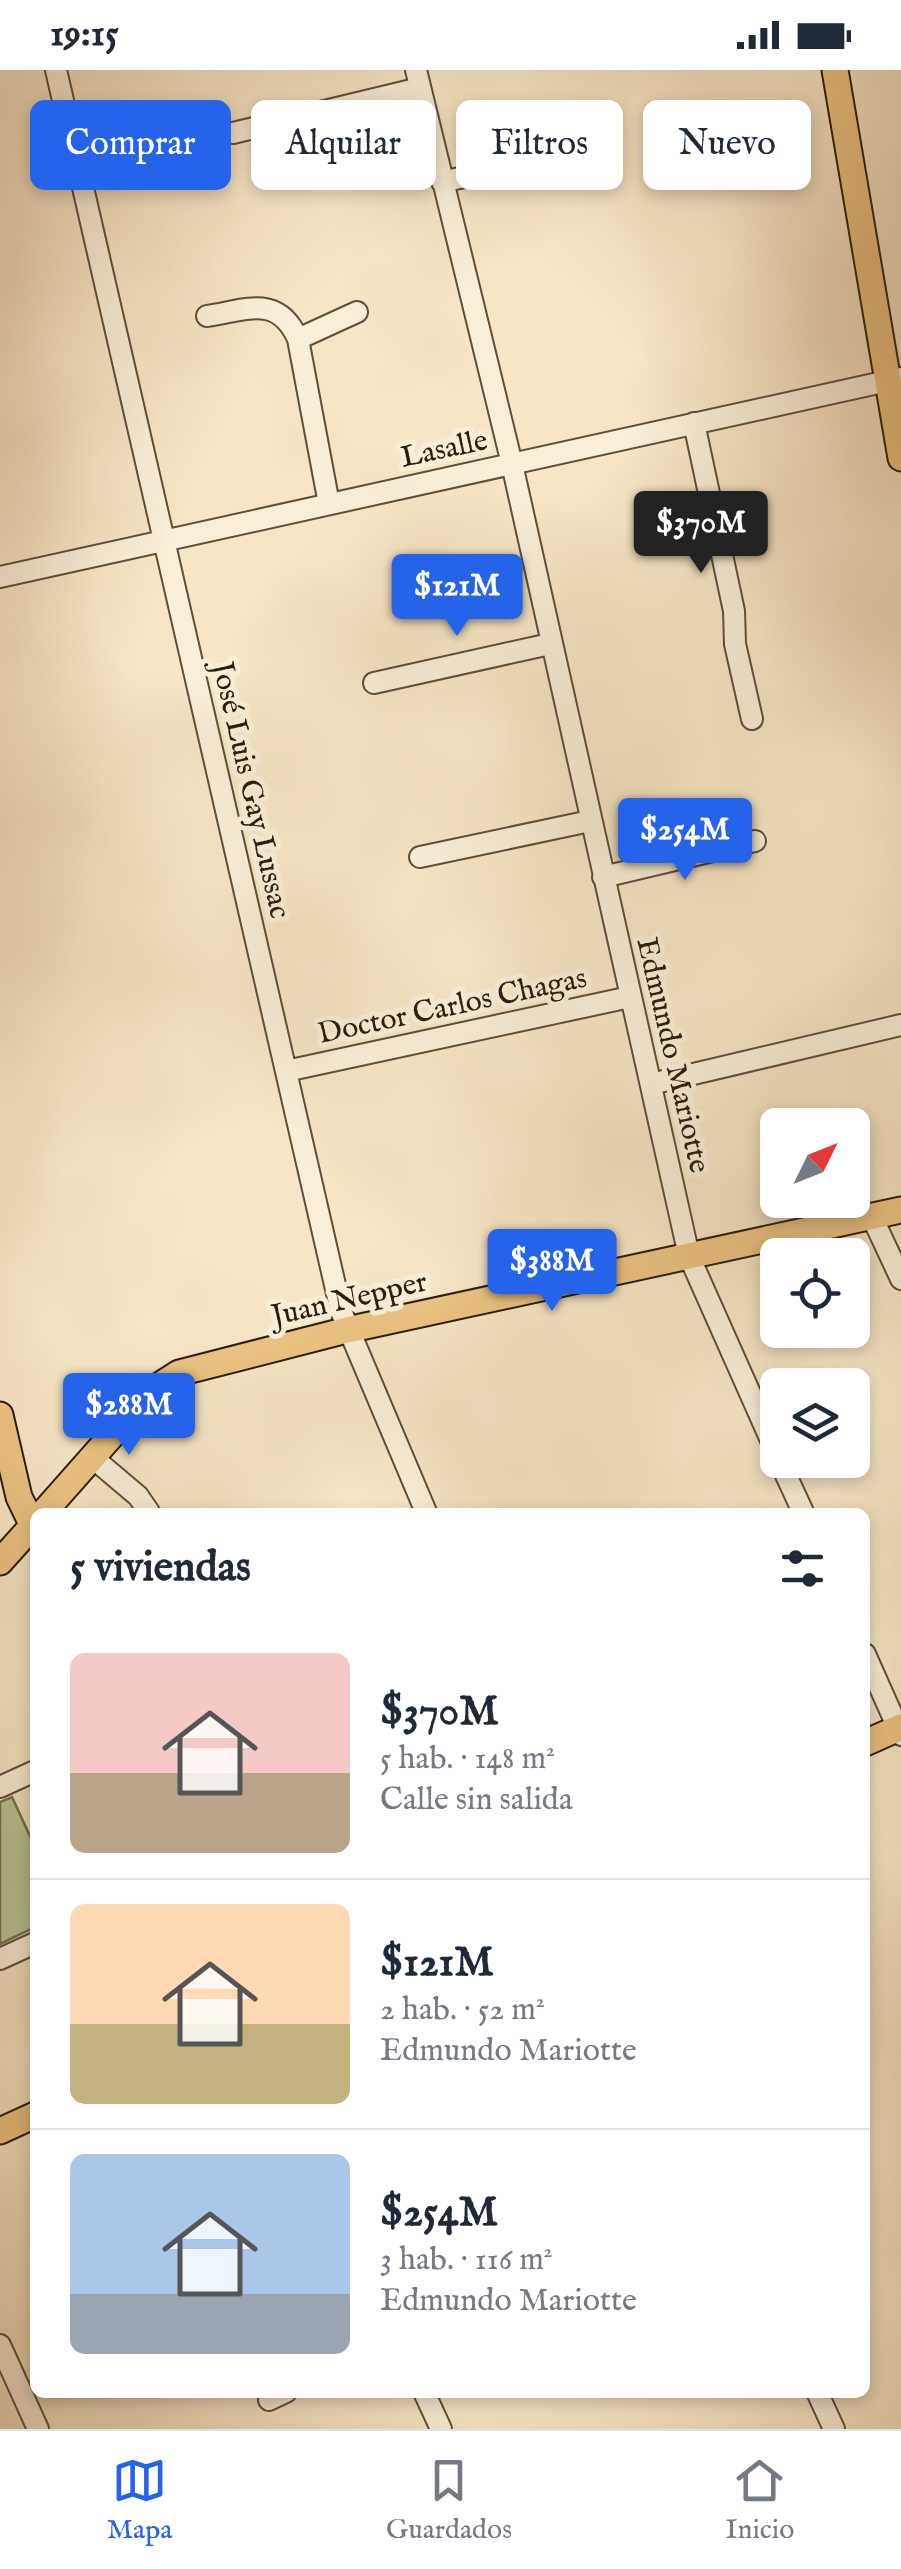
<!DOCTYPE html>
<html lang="es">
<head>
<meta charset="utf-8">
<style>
	body { margin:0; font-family:"IM FELL English",serif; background:#f2f2f3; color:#1f2937; height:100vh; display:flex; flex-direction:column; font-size:38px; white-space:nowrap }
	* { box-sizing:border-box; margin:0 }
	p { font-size:32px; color:#747a83 }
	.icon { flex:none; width:55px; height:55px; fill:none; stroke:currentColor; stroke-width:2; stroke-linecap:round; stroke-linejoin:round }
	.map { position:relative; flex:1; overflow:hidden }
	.details { position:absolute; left:30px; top:1438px; width:840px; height:890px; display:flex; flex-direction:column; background:#fff; border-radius:15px; box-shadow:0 5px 15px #0003 }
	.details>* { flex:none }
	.guide { position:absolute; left:30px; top:30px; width:842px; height:90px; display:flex; gap:20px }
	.needle { width:65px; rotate:47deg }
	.controls { position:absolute; left:760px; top:1038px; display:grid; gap:20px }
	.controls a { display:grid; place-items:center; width:110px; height:110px; border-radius:15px; background:#fff; box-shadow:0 5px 15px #0003; font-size:50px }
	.price { position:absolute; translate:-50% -85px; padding:0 22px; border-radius:10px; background:#2563eb; color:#fff; font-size:32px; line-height:65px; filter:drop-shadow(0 2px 5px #0008) }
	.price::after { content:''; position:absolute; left:50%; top:60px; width:30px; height:22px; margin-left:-15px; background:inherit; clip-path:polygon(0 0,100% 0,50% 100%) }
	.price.current { background:#222; color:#fff }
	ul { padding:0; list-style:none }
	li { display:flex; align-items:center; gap:30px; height:250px; padding:0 40px }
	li+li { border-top:2px solid #e0e1e3 }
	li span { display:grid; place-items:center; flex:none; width:280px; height:200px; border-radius:15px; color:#555 }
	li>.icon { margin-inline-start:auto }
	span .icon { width:120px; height:120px; fill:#fffc; stroke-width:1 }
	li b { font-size:42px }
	h2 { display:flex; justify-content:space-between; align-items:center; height:120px; padding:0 40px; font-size:42px }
	.pill { padding:0 35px; border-radius:15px; background:#fff; box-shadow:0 5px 15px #0003; font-size:35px; line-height:90px }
	.pill.current { background:#2563eb; color:#fff }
	.status { display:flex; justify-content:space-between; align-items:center; height:70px; padding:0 50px; background:#fff; direction:ltr }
	.status svg { height:28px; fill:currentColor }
	.dock { display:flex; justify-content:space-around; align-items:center; height:140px; border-top:2px solid #e0e1e3; background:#fff; font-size:28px; color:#747a83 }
	.dock a { display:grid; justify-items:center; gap:5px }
	.dock .current { color:#2563eb }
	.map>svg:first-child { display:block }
</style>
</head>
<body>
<div class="status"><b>19:15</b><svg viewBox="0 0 49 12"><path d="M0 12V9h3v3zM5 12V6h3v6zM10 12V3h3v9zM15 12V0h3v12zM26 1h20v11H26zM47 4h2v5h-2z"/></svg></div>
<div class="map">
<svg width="901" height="2359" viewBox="0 0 901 2359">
	<rect width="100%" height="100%" fill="#f6e6c5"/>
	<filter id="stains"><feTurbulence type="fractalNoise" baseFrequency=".002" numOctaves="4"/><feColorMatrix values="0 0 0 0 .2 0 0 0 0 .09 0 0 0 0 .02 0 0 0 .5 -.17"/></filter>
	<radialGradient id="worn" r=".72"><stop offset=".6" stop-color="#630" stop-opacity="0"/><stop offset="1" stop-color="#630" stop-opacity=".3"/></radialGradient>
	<!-- green -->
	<path fill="#b8c697" stroke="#727152" stroke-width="2.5" d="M12 1727 35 1777V1857L0 1874V1732Z"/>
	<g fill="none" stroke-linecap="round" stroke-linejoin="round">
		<defs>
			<path id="minor" d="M56 0 341 1241 426 1442
				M416 0 512 394 689 1186 778 1386
				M233 63 420 18
				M442 112 601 76
				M207 246C247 240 278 224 298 269L329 434
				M298 269 357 242
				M694 353 734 541 735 574 752 649
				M0 507 901 308
				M374 613 550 574
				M420 787 590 751
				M603 807 755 771
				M286 1001 630 927
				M651 1014 901 955
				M872 1147 901 1209
				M93 1388 138 1426 149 1442
				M779 1390 803 1442
				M865 1584 901 1665
				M0 1717 35 1701
				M0 1889 35 1873
				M0 2275 38 2359
				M424 2322 441 2359
				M817 2322 834 2359
				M269 2330 286 2322"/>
			<path id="major" d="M835 0 901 388
				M0 1345 19 1427 33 1456
				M44 1442 151 1321 179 1303 347 1260 901 1140
				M0 1492 35 1453
				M865 1673 901 1657
				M0 2061 35 2045"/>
		</defs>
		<!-- minor casing -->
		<use href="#minor" stroke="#5e4e3a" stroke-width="24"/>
		<!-- major casing -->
		<use href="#major" stroke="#2b1c0c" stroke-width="29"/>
		<!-- minor -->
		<use href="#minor" stroke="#f9efd9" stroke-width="20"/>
		<!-- major -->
		<use href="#major" stroke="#ebc382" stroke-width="25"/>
	</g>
	<g text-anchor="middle" stroke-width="10" stroke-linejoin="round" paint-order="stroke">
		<!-- street labels -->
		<g font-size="30" fill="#2b1c0c" stroke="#f9efd9">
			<text transform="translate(444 378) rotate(-12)" y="10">Lasalle</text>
			<text transform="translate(252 720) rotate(77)" y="10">José Luis Gay Lussac</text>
			<text transform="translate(452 935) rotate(-12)" y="10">Doctor Carlos Chagas</text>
			<text transform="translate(674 985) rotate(77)" y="10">Edmundo Mariotte</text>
			<text transform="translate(349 1228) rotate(-13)" y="10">Juan Nepper</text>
		</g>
	</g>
	<rect width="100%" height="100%" filter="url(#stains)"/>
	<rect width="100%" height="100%" fill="url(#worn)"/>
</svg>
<div class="controls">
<a><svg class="needle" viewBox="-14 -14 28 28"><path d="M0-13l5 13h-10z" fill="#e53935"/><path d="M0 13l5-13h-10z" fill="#747a83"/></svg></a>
<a><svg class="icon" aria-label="locate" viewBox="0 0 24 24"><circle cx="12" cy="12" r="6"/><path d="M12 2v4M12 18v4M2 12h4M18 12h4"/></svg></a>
<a><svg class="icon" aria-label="layers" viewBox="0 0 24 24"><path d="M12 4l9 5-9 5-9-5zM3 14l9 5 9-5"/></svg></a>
</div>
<b class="price current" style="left:701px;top:506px">$370M</b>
<b class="price" style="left:457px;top:569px">$121M</b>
<b class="price" style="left:685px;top:813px">$254M</b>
<b class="price" style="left:552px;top:1244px">$388M</b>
<b class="price" style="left:129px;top:1388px">$288M</b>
<div class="guide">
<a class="pill current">Comprar</a>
<a class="pill">Alquilar</a>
<a class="pill">Filtros</a>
<a class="pill">Nuevo</a>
</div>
<section class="details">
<h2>5 viviendas<svg class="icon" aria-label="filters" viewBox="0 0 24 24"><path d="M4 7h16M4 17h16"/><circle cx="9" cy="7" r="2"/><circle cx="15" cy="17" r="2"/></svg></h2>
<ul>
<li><span style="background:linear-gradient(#f6c9c9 60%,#b9a48a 0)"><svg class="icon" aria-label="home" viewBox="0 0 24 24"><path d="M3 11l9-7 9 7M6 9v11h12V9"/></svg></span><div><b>$370M</b><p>5 hab. · 148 m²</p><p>Calle sin salida</p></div></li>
<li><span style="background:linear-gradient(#ffd9b3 60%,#c2b280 0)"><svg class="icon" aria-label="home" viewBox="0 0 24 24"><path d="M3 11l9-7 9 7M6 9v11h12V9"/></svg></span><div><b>$121M</b><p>2 hab. · 52 m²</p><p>Edmundo Mariotte</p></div></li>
<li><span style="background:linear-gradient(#a9c7e8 70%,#9aa5b1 0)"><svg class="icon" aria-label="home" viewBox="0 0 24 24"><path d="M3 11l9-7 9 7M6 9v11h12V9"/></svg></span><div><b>$254M</b><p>3 hab. · 116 m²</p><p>Edmundo Mariotte</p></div></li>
</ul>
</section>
</div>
<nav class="dock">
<a class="current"><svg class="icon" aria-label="map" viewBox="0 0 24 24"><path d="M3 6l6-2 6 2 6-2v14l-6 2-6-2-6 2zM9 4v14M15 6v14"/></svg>Mapa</a>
<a><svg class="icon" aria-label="saved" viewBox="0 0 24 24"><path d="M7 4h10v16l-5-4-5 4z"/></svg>Guardados</a>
<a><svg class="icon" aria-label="home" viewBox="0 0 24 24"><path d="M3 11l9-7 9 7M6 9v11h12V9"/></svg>Inicio</a>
</nav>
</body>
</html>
